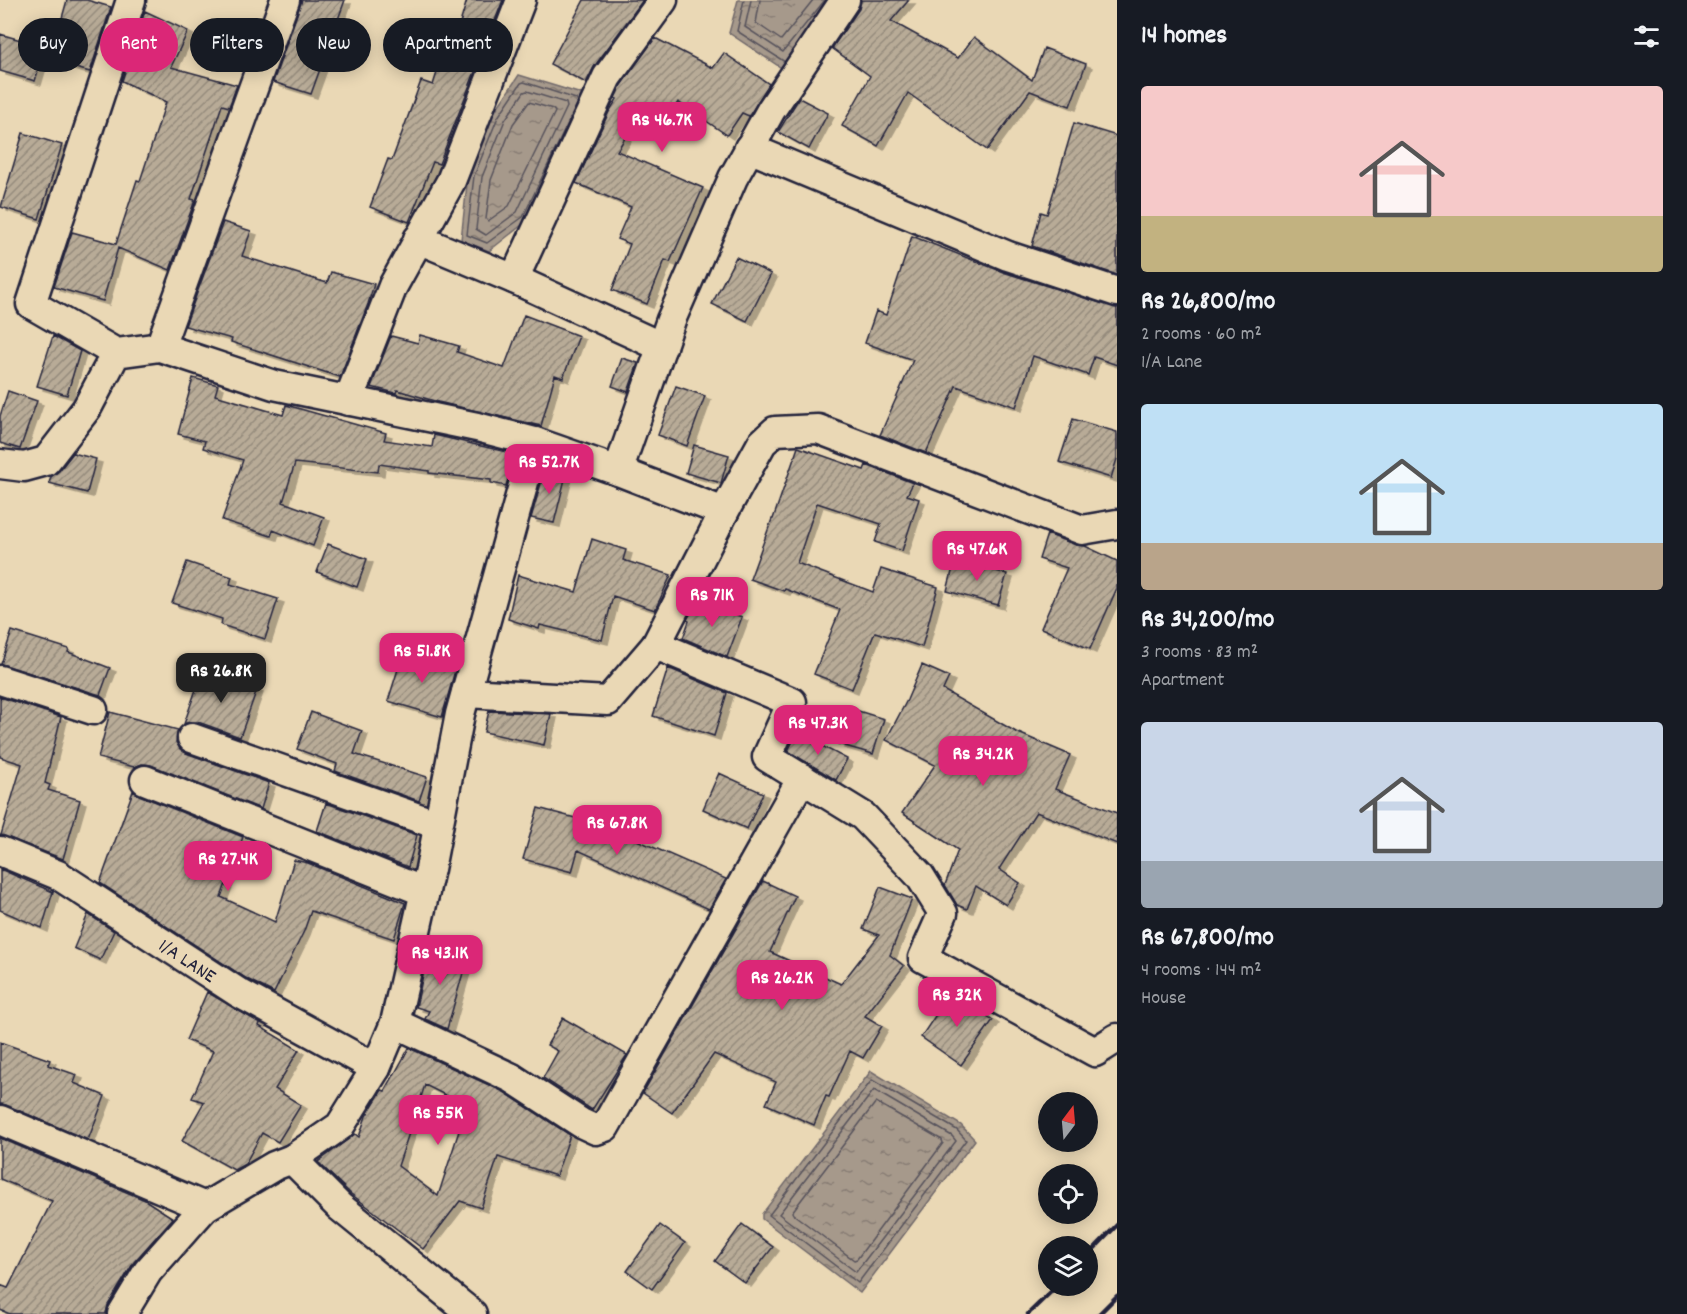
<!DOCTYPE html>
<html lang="en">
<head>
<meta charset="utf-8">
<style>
	body { margin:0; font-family:Dekko,sans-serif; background:#242831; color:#f1f3f6; height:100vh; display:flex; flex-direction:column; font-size:22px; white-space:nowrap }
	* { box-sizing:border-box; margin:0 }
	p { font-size:20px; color:#9ea1a6 }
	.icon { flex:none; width:33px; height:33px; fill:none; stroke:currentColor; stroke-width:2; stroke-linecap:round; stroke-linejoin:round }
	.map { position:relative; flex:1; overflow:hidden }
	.side { display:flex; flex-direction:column; background:#171b24; width:570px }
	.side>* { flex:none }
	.hud { position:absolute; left:18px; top:18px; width:570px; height:54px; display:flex; gap:12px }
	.needle { width:39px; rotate:16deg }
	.tools { position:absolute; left:1038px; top:1092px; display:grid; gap:12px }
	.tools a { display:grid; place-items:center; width:60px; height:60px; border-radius:50%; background:#171b24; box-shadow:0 3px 15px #0003; font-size:30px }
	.price { position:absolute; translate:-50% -51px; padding:0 14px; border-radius:12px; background:#db2777; color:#fff; font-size:20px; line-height:39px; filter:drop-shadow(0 2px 3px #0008) }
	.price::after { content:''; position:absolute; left:50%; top:36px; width:18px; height:14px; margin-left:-9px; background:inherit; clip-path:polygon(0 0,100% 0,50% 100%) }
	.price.current { background:#222; color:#fff }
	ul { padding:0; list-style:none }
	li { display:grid; align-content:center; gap:12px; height:318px; padding:0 24px }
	li span { display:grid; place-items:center; height:186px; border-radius:6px; color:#555 }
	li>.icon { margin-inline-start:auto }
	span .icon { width:108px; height:108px; fill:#fffc; stroke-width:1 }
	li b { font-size:26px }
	h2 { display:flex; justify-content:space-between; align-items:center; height:72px; padding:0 24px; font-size:26px }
	.chip { padding:0 21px; border-radius:27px; background:#171b24; box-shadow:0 3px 15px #0003; font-size:21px; line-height:54px }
	.chip.current { background:#db2777; color:#fff }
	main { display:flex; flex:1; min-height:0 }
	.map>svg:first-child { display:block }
</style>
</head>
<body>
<main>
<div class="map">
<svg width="1117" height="1314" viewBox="0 0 1117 1314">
	<defs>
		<pattern id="water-ripples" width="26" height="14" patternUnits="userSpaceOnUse" patternTransform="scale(1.5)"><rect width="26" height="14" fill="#a6998b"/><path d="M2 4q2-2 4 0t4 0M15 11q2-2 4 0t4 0" fill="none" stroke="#877c73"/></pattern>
		<pattern id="building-hatch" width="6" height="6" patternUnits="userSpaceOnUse" patternTransform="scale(1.5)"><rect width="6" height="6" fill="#b8ab97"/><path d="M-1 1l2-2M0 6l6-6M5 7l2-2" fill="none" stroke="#958b7c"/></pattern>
		<filter id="shadow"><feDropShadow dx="6" dy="4" stdDeviation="0" flood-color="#0004"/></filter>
	</defs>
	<rect width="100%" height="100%" fill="#ead8b5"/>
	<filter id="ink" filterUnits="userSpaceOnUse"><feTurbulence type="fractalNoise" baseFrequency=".0167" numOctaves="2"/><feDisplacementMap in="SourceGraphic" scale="12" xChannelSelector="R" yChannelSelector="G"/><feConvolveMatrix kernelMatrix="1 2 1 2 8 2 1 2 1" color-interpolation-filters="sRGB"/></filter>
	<g filter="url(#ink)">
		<!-- water -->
		<path fill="url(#water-ripples)" stroke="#71696b" stroke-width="1.5" d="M738 0H842L786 71 729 33Z
			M519 75 588 96 527 221 489 251 461 240 468 175 493 114Z
			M871 1071 961 1125 975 1140 860 1293 762 1219V1214Z"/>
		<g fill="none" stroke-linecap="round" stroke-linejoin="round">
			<!-- shore -->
			<path stroke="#57525b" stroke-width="1.5" d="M744 0 737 31 785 62
				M751 0 745 27 783 52 825 0
				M760 0 756 23 781 40 813 0
				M524 82 576 99 578 102 523 217 487 243 467 235 474 176 498 117 521 83Z
				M527 91 566 103 567 107 517 212 486 235 476 229 482 177 505 120 524 92Z
				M529 102 553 109 555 112 509 206 488 221 486 219 491 180 513 124Z
				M872 1080 957 1130 966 1140 858 1283 769 1215Z
				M874 1090 952 1136 956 1141 856 1272 779 1214Z
				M876 1102 942 1140 943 1143 857 1259 854 1260 793 1214 792 1212Z"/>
		</g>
		<!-- building -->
		<path fill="url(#building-hatch)" stroke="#22223b" stroke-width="1.5" fill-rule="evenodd" filter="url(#shadow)" d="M67 0H87L111 7 90 72 50 61Z
			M302 0H345L311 94 273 82Z
			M467 0H503L439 164 433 162 409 222 370 207 388 159 392 160 421 81 433 85 448 38 455 40Z
			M584 0H643L594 67 586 83 550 64Z
			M861 0H909L891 21 958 58 974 37 1032 80 1044 48 1086 64 1070 106 1030 91 987 150 908 93 878 146 842 126 870 76 832 48 859 9Z
			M145 11 188 31 171 67 237 85 229 107 222 105 191 199 195 200 191 211 170 270 118 248 103 301 54 287 72 232 116 244 137 180 140 181 166 102 122 81Z
			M0 34 45 47 35 81 0 71Z
			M655 38 713 68 724 53 769 84 749 116 742 113 727 135 678 102 666 122 644 107 617 151 703 188 670 262 665 260 647 304 612 290 630 244 617 239 631 207 576 183 609 112 617 99 615 98 621 85Z
			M799 98 828 113 809 149 778 132Z
			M1074 123 1117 136V275L1032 246 1041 212 1047 214Z
			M23 133 62 145 39 219 1 207Z
			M223 222 251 231 242 256 327 283 331 272 374 284 368 304 340 377 231 342 232 339 185 326Z
			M912 236 1003 272 1117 308V365L1094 357 1088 375 1033 356 1016 407 956 386 926 453 880 435 913 360 865 343 876 311 886 315Z
			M736 257 771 274 747 321 712 304Z
			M524 315 579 336 563 378 555 375 541 426 438 402 397 390 396 393 371 387 391 336 418 343 420 335 459 346 457 352 504 368Z
			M53 336 80 351 67 395 37 386Z
			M622 358 638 363 628 392 612 386Z
			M193 378 218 385 215 395 283 415 286 405 386 433 384 440 432 447 434 435 515 454 506 486 491 483V480L429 473V471L379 464 378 472 295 463 283 502 324 517 313 546 273 530 271 536 222 520 243 460 203 448 205 441 178 434Z
			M676 386 705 396 687 446 658 435Z
			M8 391 37 401 20 449 0 443V416Z
			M1073 419 1117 432V459L1111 478 1059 462Z
			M694 445 729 455 721 483 686 473Z
			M798 447 864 470 866 465 913 483 907 495 919 499 902 551 875 542 881 524 817 503 797 563 873 592 881 569 938 587 922 647 875 632 852 689 814 674 840 610 785 589 784 591 750 579 772 519H773Z
			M73 453 96 459 87 493 49 483 51 477 59 471Z
			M546 466 567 471 554 523 531 518Z
			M1047 534 1076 545 1085 546 1117 561V588L1090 649 1041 628 1067 568 1039 559Z
			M592 539 626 550 623 560 671 575 655 610 613 596 602 640 540 625 539 629 508 619 518 575 576 592Z
			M328 544 367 559 357 587 317 572Z
			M955 560 1007 574 998 605 947 591Z
			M187 562 232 577 230 584 278 599 265 639 221 625 222 619 172 603Z
			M697 601 742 617 727 657 683 638 689 621 687 620Z
			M12 631 69 649 68 652 110 668 100 695 1 664Z
			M404 650 456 667 442 717 388 701Z
			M922 665 949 677 943 690 1016 732 1070 755 1055 789 1117 813V844L1036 812 999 869 1020 883 1006 905 976 886 967 909 957 905 945 885 958 850 902 813 935 765 886 740 907 700Z
			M668 668 727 693 714 736 653 716Z
			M202 672 257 689 240 737 198 722H190L184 724Z
			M0 697 61 717 45 783 50 785 48 790 80 800 63 859 1 835 22 764 0 757Z
			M849 708 884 719 873 754 838 744Z
			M489 711 551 714 544 745 484 732Z
			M110 712 178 730 176 742 180 749 186 753 269 783 261 809 151 765 142 764 134 767 98 758Z
			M311 712 362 731 354 754 427 777 419 801 335 771 337 764 297 749Z
			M797 733 847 759 836 780 788 751Z
			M719 773 763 793 747 829 703 809Z
			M133 791 139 795 243 837 221 897 275 922 294 860 308 863 405 903 394 939 311 911 304 931 274 993 247 979 100 883Z
			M326 803 417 835 408 867 317 831Z
			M538 808 605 826 726 879 709 909 578 850 572 872 523 859Z
			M0 869 53 892 42 928 0 910Z
			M763 881 795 896 770 952 841 984 879 935 863 929 880 887 912 899 890 955 904 966 865 1016 882 1026 863 1058 850 1051 829 1097 826 1096 814 1125 766 1104 776 1082 714 1054 672 1113 643 1093Z
			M88 914 114 931 100 960 74 948Z
			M429 948 467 959 447 1029 425 1019 429 1011 416 1007Z
			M207 992 260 1023 259 1026 299 1050 275 1089 301 1105 278 1142 262 1133 245 1164 234 1170 182 1141 204 1102 192 1098 213 1051 186 1040Z
			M951 992 993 1020 961 1065 921 1037Z
			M563 1018 627 1055 592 1110 543 1078 558 1051 547 1045Z
			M0 1042 50 1060 48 1065 77 1075 74 1083 105 1096 88 1140 6 1105 0 1104Z
			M409 1048 504 1092 570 1135 556 1176 498 1157 481 1208 460 1201 423 1249 351 1194 318 1162 355 1134 359 1137 366 1116 382 1090 385 1091ZM425 1085 467 1106 438 1196 398 1166Z
			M0 1138 145 1200 173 1218 134 1262 108 1305 106 1314H10L0 1310V1285L8 1288 52 1201 0 1179Z
			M742 1224 773 1247 745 1283 715 1261Z
			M660 1225 685 1243 652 1289 627 1271Z"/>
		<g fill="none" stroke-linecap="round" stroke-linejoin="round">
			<defs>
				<g id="minor">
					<path d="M749 148 1008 256 1117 292"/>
					<path d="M418 239 514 279 662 347"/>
					<path d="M514 279 607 77 663 0"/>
					<path d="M160 347 285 0"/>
					<path d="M116 353 31 304 131 0"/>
					<path d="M348 401 393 286 451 181 521 0"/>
					<path d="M0 464 24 467 46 461 87 408 116 353 160 347 274 385 477 427 535 442 618 471 724 512 762 443 775 431 818 429 1082 530 1117 524"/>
					<path d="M618 471 671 320 733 178 771 110 845 0"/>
					<path d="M724 512 656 645 792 702 767 757 863 816 920 876 943 913 923 958 1095 1052 1117 1038"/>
					<path d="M0 680 93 710"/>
					<path d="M466 693 608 701 656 645"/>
					<path d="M192 738 438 825"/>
					<path d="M145 780 425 892"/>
					<path id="s1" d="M0 851 58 875 239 993 376 1068"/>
					<path d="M395 1023 512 1078 581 1123 596 1130 605 1127 802 778"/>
					<path d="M0 1120 205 1207"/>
					<path d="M292 1159 340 1207 472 1314"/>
					<path d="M122 1314 148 1271 205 1207 274 1166 292 1159 340 1126 376 1068 395 1023 430 869 460 714 535 442"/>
				</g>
			</defs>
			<!-- minor casing -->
			<use href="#minor" stroke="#22223b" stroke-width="33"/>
			<!-- minor -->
			<use href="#minor" stroke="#ead8b5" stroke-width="28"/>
			<!-- rail -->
			<path stroke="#22223b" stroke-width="4.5" d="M1088 1255 1117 1225
				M1028 1314 1057 1286
				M1099 1314 1117 1296"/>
		</g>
	</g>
	<g text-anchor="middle" stroke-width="5" stroke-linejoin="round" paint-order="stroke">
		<!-- street labels -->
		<g font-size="20" fill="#22223b" stroke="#ead8b5">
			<text dy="7" stroke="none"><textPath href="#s1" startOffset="218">1/A LANE</textPath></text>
		</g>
	</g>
</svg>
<div class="tools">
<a><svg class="needle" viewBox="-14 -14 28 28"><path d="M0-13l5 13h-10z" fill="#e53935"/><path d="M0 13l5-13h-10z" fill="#9ea1a6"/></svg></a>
<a><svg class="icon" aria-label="locate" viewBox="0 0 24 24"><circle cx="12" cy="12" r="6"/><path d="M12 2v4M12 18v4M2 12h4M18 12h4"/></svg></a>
<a><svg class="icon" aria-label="layers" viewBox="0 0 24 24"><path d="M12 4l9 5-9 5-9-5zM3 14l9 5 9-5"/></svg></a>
</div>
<b class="price" style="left:662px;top:153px">Rs 46.7K</b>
<b class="price" style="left:549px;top:495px">Rs 52.7K</b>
<b class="price" style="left:977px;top:582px">Rs 47.6K</b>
<b class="price" style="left:712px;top:628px">Rs 71K</b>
<b class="price" style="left:422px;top:684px">Rs 51.8K</b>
<b class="price current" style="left:221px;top:704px">Rs 26.8K</b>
<b class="price" style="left:818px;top:756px">Rs 47.3K</b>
<b class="price" style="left:983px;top:787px">Rs 34.2K</b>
<b class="price" style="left:617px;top:856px">Rs 67.8K</b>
<b class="price" style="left:228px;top:892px">Rs 27.4K</b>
<b class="price" style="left:440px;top:986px">Rs 43.1K</b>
<b class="price" style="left:782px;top:1011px">Rs 26.2K</b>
<b class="price" style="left:957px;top:1028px">Rs 32K</b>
<b class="price" style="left:438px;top:1146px">Rs 55K</b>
<div class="hud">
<a class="chip">Buy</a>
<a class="chip current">Rent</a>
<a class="chip">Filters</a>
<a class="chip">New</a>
<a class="chip">Apartment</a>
</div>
</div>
<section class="side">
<h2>14 homes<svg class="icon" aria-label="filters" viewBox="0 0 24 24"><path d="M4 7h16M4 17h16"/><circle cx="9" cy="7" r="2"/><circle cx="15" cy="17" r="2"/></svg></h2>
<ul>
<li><span style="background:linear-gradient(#f6c9c9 70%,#c2b280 0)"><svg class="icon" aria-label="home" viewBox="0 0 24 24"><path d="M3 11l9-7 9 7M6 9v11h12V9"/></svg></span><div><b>Rs 26,800/mo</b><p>2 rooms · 60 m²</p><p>1/A Lane</p></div></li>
<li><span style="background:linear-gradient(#bfe0f5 75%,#b9a48a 0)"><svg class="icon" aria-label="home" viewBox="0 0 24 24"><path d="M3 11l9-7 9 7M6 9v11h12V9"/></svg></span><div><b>Rs 34,200/mo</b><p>3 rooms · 83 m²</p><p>Apartment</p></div></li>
<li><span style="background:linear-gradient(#c9d6e8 75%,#9aa5b1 0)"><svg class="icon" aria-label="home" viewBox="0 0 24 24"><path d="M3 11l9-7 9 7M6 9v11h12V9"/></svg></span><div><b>Rs 67,800/mo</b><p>4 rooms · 144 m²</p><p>House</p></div></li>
</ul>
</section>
</main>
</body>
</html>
